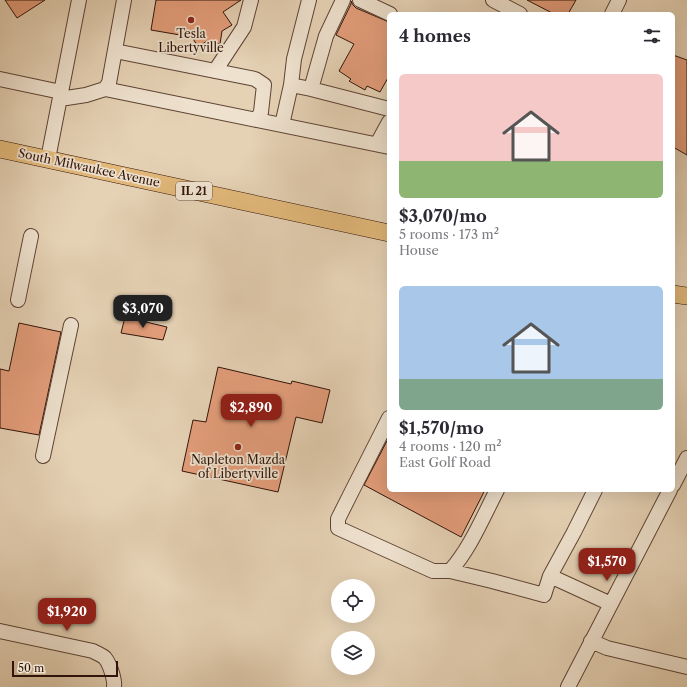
<!DOCTYPE html>
<html lang="en">
<head>
<meta charset="utf-8">
<style>
	body { margin:0; font-family:"Libre Caslon Text",serif; background:#f7f7f7; color:#2b2b33; height:100vh; display:flex; flex-direction:column; font-size:15px; white-space:nowrap }
	* { box-sizing:border-box; margin:0 }
	p { font-size:13px; color:#7c7c81 }
	.icon { flex:none; width:22px; height:22px; fill:none; stroke:currentColor; stroke-width:2; stroke-linecap:round; stroke-linejoin:round }
	.map { position:relative; flex:1; overflow:hidden }
	.sheet { position:absolute; left:387px; top:12px; width:288px; height:480px; display:flex; flex-direction:column; background:#fff; border-radius:6px; box-shadow:0 4px 16px #0002 }
	.sheet>* { flex:none }
	.controls { position:absolute; left:331px; top:579px; display:grid; gap:8px }
	.controls a { display:grid; place-items:center; width:44px; height:44px; border-radius:50%; background:#fff; box-shadow:0 4px 16px #0002; font-size:20px }
	.scale { position:absolute; left:12px; bottom:10px; width:106px; box-sizing:border-box; padding-left:4px; border:2px solid #31140a; border-top:0; font-size:11px; line-height:14px; white-space:nowrap; color:#31140a; -webkit-text-stroke:3px #eee1ce; paint-order:stroke }
	.price { position:absolute; translate:-50% -34px; padding:0 9px; border-radius:8px; background:#8f2418; color:#fff; font-size:13px; line-height:26px; filter:drop-shadow(0 1px 2px #0008) }
	.price::after { content:''; position:absolute; left:50%; top:24px; width:12px; height:9px; margin-left:-6px; background:inherit; clip-path:polygon(0 0,100% 0,50% 100%) }
	.price.current { background:#222; color:#fff }
	ul { padding:0; list-style:none }
	li { display:grid; align-content:center; gap:8px; height:212px; padding:0 12px }
	li span { display:grid; place-items:center; height:124px; border-radius:6px; color:#555 }
	li>.icon { margin-inline-start:auto }
	span .icon { width:72px; height:72px; fill:#fffc; stroke-width:1 }
	li b { font-size:17px }
	h2 { display:flex; justify-content:space-between; align-items:center; height:48px; padding:0 12px; font-size:17px }
	.map>svg:first-child { display:block }
</style>
</head>
<body>
<div class="map">
<svg width="687" height="687" viewBox="0 0 687 687">
	<rect width="100%" height="100%" fill="#e5d1b4"/>
	<filter id="stains"><feTurbulence type="fractalNoise" baseFrequency=".005" numOctaves="4"/><feColorMatrix values="0 0 0 0 .2 0 0 0 0 .09 0 0 0 0 .02 0 0 0 .5 -.17"/></filter>
	<radialGradient id="worn" r=".72"><stop offset=".6" stop-color="#630" stop-opacity="0"/><stop offset="1" stop-color="#630" stop-opacity=".3"/></radialGradient>
	<!-- building -->
	<path fill="#e39d7a" stroke="#31140a" d="M5 0H45L17 18Z
		M156 0H241L223 12 232 25 222 31 220 44 207 41 198 47 192 37 151 30Z
		M527 0H576L568 14H554Z
		M351 1 353 5 356 8 389 22V76L380 92 367 86 365 90 349 81 351 79 339 71 354 44 336 35 351 4Z
		M673 55 687 60V155L673 147Z
		M125 317 167 327 163 340 121 333Z
		M19 323 61 332 39 435 0 428V369L9 371Z
		M218 367 291 384 292 381 330 390 322 423 296 417 278 492 182 471 193 420 206 422Z
		M389 437V490H485L461 537 364 485Z"/>
	<g fill="none" stroke-linecap="round" stroke-linejoin="round">
		<defs>
			<path id="minor" d="M343 0 326 36 311 89 389 109
				M360 0 390 14
				M493 0 520 14
				M612 14 619 0
				M115 51 255 79 264 85 261 112 257 120
				M215 71 244 27 251 0
				M0 79 61 92
				M291 85 294 59 309 0
				M105 89 109 83 124 0
				M60 99 86 95 105 89 389 147
				M282 125 291 85 311 89
				M377 144 389 122
				M48 159 79 0
				M18 300 31 236
				M389 418 351 493 338 519V528L433 571H450C470 549 483 517 497 490
				M43 456 71 325
				M673 485 687 458
				M450 571 492 581 544 595 550 576 574 532 595 490
				M550 576 611 604
				M0 631 93 651C96 653 102 655 105 658 110 664 115 680 114 687
				M591 641 607 648 687 667
				M568 687 670 490"/>
			<path id="major" d="M0 149 389 233
				M673 294 687 296"/>
		</defs>
		<!-- minor casing -->
		<use href="#minor" stroke="#5e4334" stroke-width="16"/>
		<!-- major casing -->
		<use href="#major" stroke="#31140a" stroke-width="18"/>
		<!-- minor -->
		<use href="#minor" stroke="#eee1ce" stroke-width="14"/>
		<!-- major -->
		<use href="#major" stroke="#e2b87a" stroke-width="17"/>
	</g>
	<!-- markers -->
	<g fill="#8f2418" stroke="#eee1ce" stroke-width="1.5">
		<circle cx="191" cy="20" r="4"/>
		<circle cx="238" cy="447" r="4"/>
	</g>
	<g text-anchor="middle" stroke-width="3.5" stroke-linejoin="round" paint-order="stroke">
		<!-- shield labels -->
		<rect fill="#eee1ce" stroke="#6a5245" stroke-width="1" x="176" y="182" width="36" height="18" rx="3"/>
		<g font-size="11" font-weight="bold" fill="#31140a">
			<text x="194" y="195">IL 21</text>
		</g>
		<!-- poi labels -->
		<g font-size="12" fill="#31140a" stroke="#eee1ce">
			<text x="191" y="38">Tesla<tspan x="191" dy="14">Libertyville</tspan></text>
			<text x="238" y="464">Napleton Mazda<tspan x="238" dy="14">of Libertyville</tspan></text>
		</g>
		<!-- street labels -->
		<g font-size="12" fill="#31140a" stroke="#eee1ce">
			<text transform="translate(89 168) rotate(12)" y="4">South Milwaukee Avenue</text>
		</g>
	</g>
	<rect width="100%" height="100%" filter="url(#stains)"/>
	<rect width="100%" height="100%" fill="url(#worn)"/>
</svg>
<div class="controls">
<a><svg class="icon" aria-label="locate" viewBox="0 0 24 24"><circle cx="12" cy="12" r="6"/><path d="M12 2v4M12 18v4M2 12h4M18 12h4"/></svg></a>
<a><svg class="icon" aria-label="layers" viewBox="0 0 24 24"><path d="M12 4l9 5-9 5-9-5zM3 14l9 5 9-5"/></svg></a>
</div>
<div class="scale">50 m</div>
<b class="price current" style="left:143px;top:329px">$3,070</b>
<b class="price" style="left:251px;top:428px">$2,890</b>
<b class="price" style="left:607px;top:582px">$1,570</b>
<b class="price" style="left:67px;top:632px">$1,920</b>
<section class="sheet">
<h2>4 homes<svg class="icon" aria-label="filters" viewBox="0 0 24 24"><path d="M4 7h16M4 17h16"/><circle cx="9" cy="7" r="2"/><circle cx="15" cy="17" r="2"/></svg></h2>
<ul>
<li><span style="background:linear-gradient(#f6c9c9 70%,#8fb573 0)"><svg class="icon" aria-label="home" viewBox="0 0 24 24"><path d="M3 11l9-7 9 7M6 9v11h12V9"/></svg></span><div><b>$3,070/mo</b><p>5 rooms · 173 m²</p><p>House</p></div></li>
<li><span style="background:linear-gradient(#a9c7e8 75%,#7fa58c 0)"><svg class="icon" aria-label="home" viewBox="0 0 24 24"><path d="M3 11l9-7 9 7M6 9v11h12V9"/></svg></span><div><b>$1,570/mo</b><p>4 rooms · 120 m²</p><p>East Golf Road</p></div></li>
</ul>
</section>
</div>
</body>
</html>
